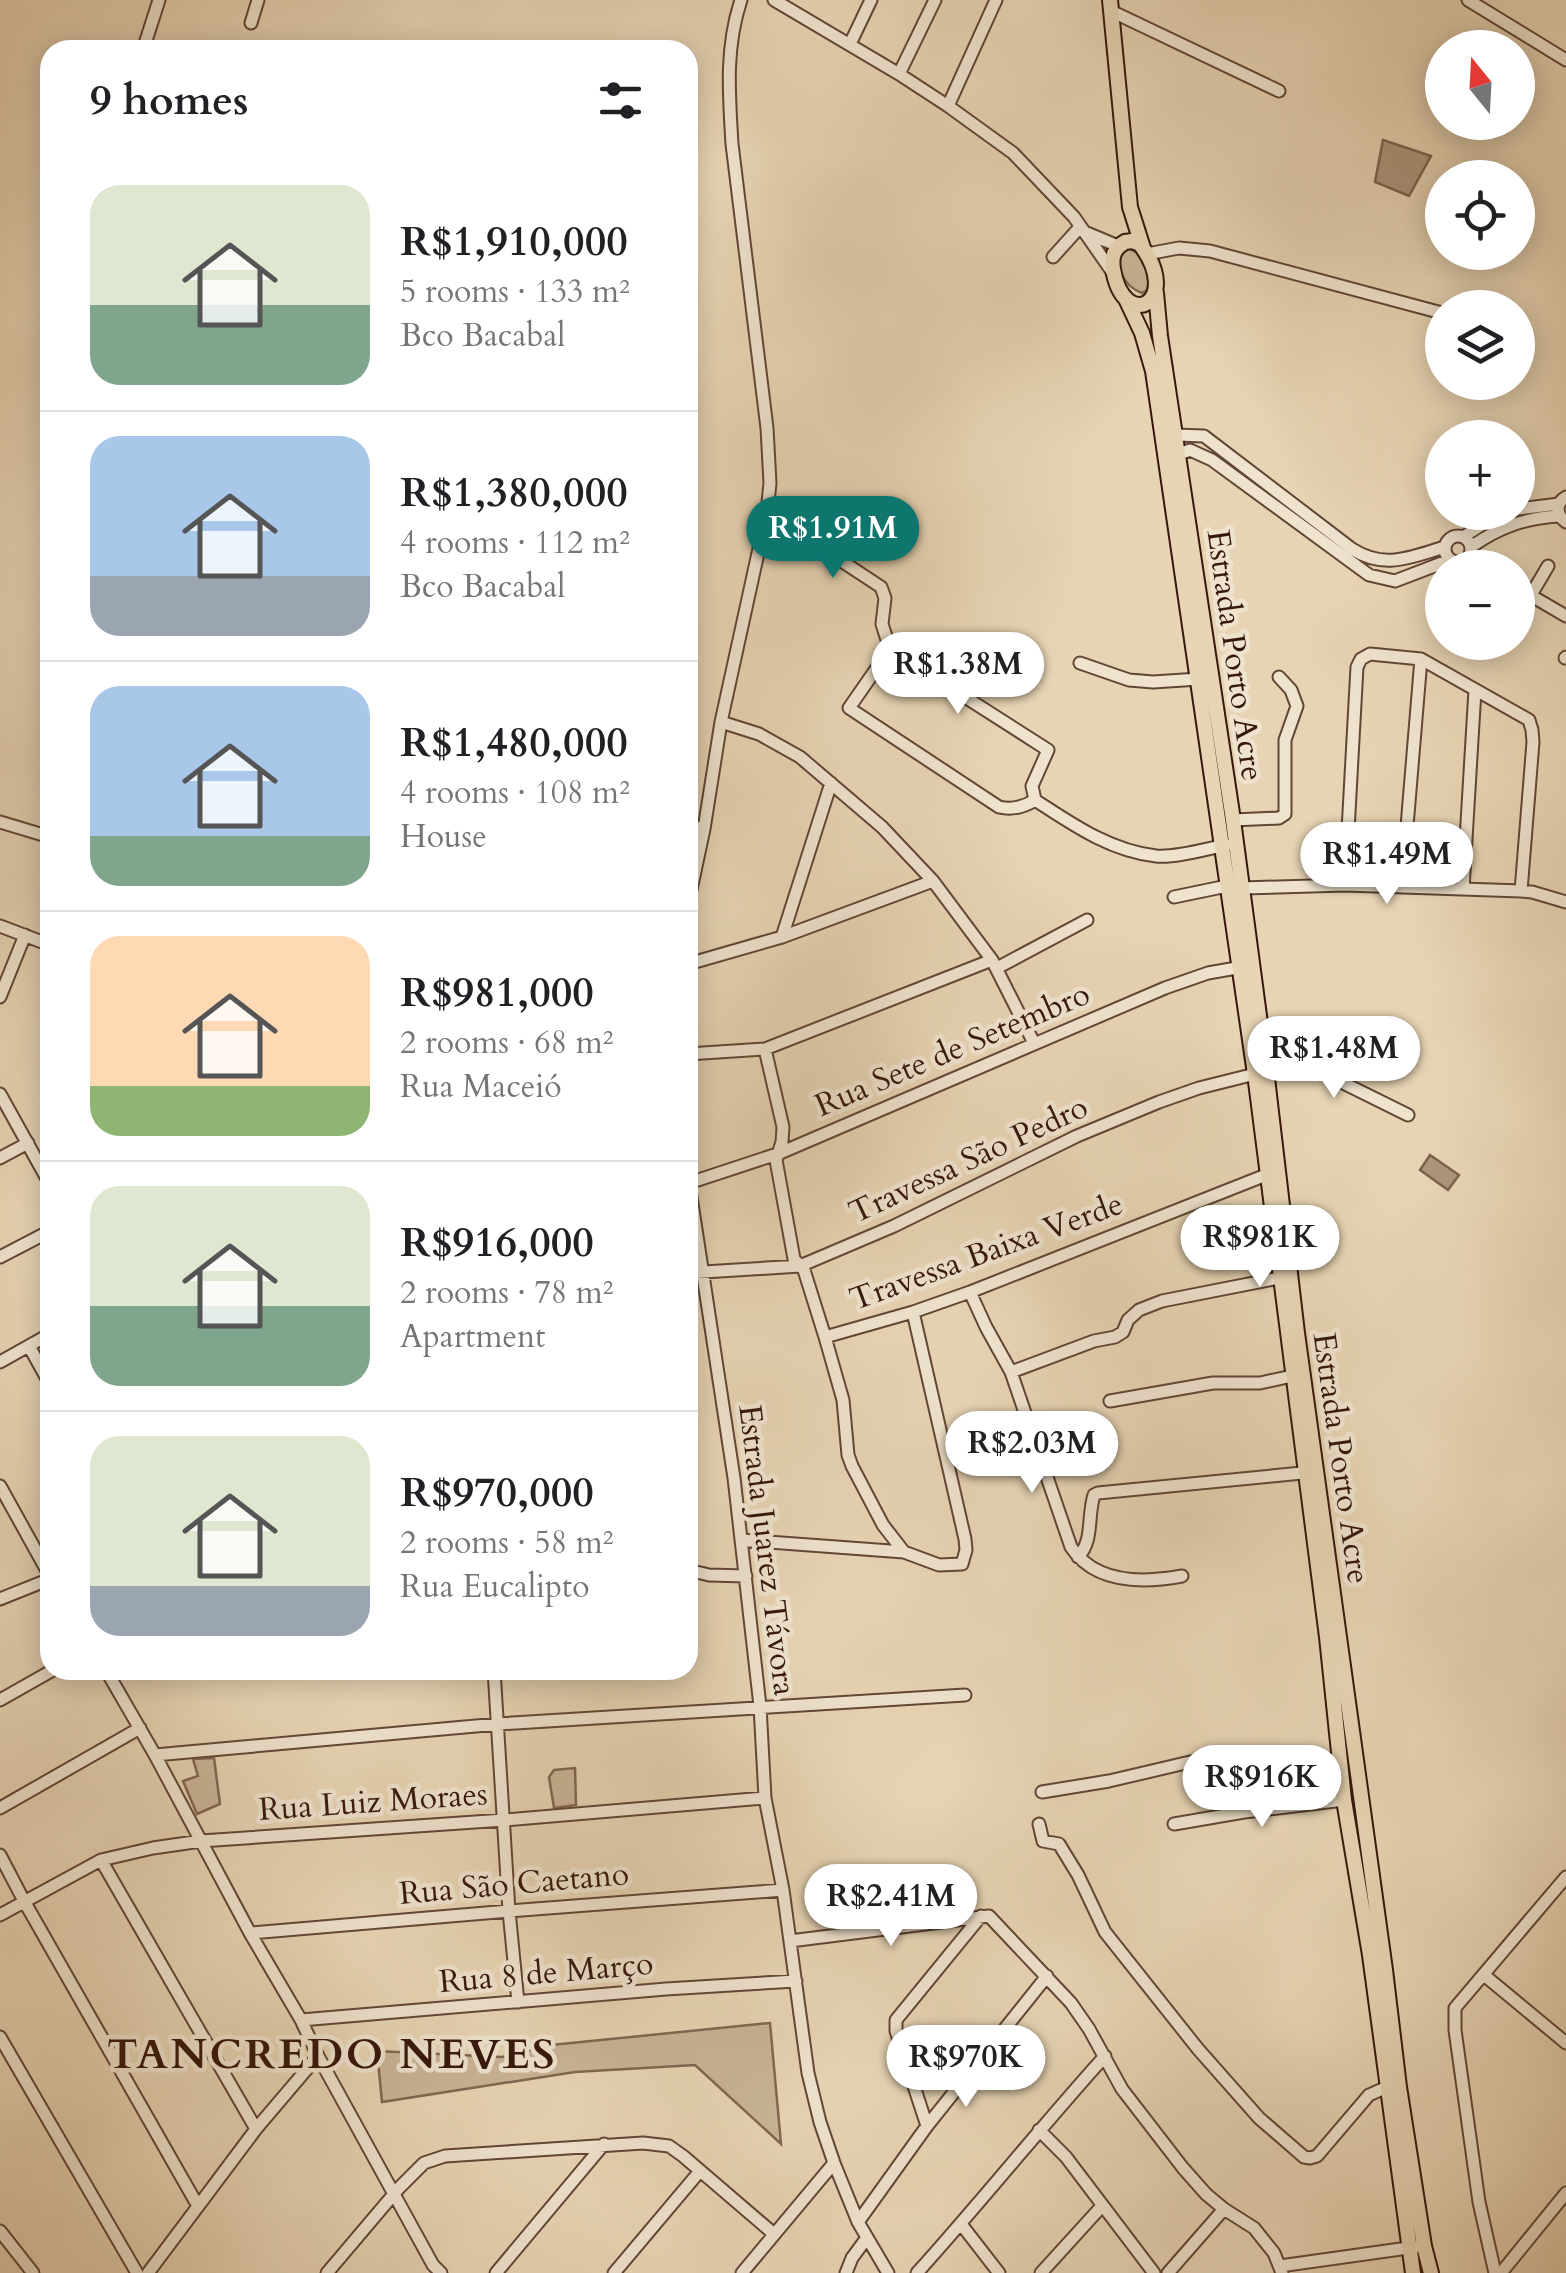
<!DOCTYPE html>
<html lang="en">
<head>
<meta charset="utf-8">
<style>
	body { margin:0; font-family:Cardo,serif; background:#f2f2f2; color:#202124; height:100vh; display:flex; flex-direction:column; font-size:38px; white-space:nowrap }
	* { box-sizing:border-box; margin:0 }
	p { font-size:32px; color:#757577 }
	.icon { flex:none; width:55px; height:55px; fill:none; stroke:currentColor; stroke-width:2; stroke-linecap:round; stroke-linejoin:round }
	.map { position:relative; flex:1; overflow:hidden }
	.details { position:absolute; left:40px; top:40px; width:658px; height:1640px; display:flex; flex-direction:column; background:#fff; border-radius:30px; box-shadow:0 5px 25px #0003 }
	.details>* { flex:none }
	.needle { width:65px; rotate:342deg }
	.fabs { position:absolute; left:1425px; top:30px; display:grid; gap:20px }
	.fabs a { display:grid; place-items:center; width:110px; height:110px; border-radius:50%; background:#fff; box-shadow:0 5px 25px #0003; font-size:50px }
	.price { position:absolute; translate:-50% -85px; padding:0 22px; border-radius:35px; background:#fff; color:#222; font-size:32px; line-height:65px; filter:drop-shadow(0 2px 5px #0008) }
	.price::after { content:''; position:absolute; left:50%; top:60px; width:30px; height:22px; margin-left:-15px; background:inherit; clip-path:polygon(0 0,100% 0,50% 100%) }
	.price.current { background:#0f766e; color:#fff }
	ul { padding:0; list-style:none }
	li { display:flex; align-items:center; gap:30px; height:250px; padding:0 50px }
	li+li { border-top:2px solid #e0e0e0 }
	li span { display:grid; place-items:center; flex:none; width:280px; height:200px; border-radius:30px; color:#555 }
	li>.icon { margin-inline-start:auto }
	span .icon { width:120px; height:120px; fill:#fffc; stroke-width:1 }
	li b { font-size:42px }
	h2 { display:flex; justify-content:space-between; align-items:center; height:120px; padding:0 50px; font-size:42px }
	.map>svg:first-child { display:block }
</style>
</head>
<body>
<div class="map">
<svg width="1566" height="2273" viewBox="0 0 1566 2273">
	<rect width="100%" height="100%" fill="#e7d4b4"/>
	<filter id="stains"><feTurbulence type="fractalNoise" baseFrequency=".002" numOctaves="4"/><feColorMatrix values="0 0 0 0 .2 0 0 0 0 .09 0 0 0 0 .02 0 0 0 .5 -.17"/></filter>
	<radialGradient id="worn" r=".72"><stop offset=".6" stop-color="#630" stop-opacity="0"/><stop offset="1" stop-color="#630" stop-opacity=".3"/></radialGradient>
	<!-- green -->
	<path fill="#c9b497" stroke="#806651" stroke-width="2.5" d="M1127 248C1145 253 1152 273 1147 290L1142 293C1124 286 1110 264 1127 248Z
		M214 1758 220 1804 197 1814 183 1781 198 1776 193 1759Z
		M575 1768 576 1805 554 1808 549 1777 554 1770Z
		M770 2023 781 2144 695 2065 575 2072 382 2102 377 2051 502 2057 551 2045Z"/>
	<!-- water -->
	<path fill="#ab947b" stroke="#7c624e" stroke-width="2.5" d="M1383 140 1431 156 1409 196 1375 182Z
		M1430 1155 1459 1175 1448 1190 1420 1170Z"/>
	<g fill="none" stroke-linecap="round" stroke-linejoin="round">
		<defs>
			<path id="minor" d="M774 0 899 74 948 106 1013 153 1074 217 1113 273
				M1468 0 1566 60
				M1111 11 1279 91
				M251 23 258 0
				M850 44 871 0
				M143 50 159 0
				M899 74 935 0
				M948 106 996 0
				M1087 233 1118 246
				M1147 254 1179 248 1210 251 1442 313
				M1053 257 1080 227
				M1176 435 1204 436 1352 549C1385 570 1410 557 1445 547
				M1179 454 1190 450 1212 460 1369 575 1395 581 1450 560
				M1566 497C1555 503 1556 515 1566 522
				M1518 509 1559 504
				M767 512 881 587 885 598 882 624 890 649 1048 750 1032 786 1035 800C1024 807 1012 810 999 807L849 708 890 649
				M1445 549a13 13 0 1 1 26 0a13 13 0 1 1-26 0Z
				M1463 537 1494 517
				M1471 547C1499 527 1525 518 1559 516
				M1518 588 1566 616
				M1518 617 1548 566
				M1565 658 1566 657
				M1080 663 1129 680 1153 682 1199 679
				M721 722 759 734 800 757 882 827 933 881 992 960 1034 1043
				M1035 800C1072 824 1110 851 1156 856 1175 858 1206 849 1226 845
				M1233 820 1279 818 1285 814V740L1297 706 1291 690 1279 677
				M0 822 50 837
				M688 826 704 829
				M1345 885 1357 667 1361 659 1370 654 1421 659 1529 720 1532 730 1533 742 1521 891
				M1402 886 1421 659
				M1242 888 1345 885 1521 891 1532 892 1566 902
				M1463 889 1475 690
				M1174 897 1227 886
				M688 904 704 829 721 722 767 512 770 483 767 428 732 144C729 94 725 48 741 0
				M0 926 50 945
				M782 937 831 783
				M688 964 782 937 933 881
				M997 968 1087 920
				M0 997 25 935
				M765 1049 783 1127 782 1142 776 1160 794 1259 804 1270 825 1337 843 1400 848 1455 852 1466 883 1525 904 1552
				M688 1054 765 1049 992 960
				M1265 1061 1294 1062 1313 1068 1408 1115
				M0 1094 50 1184
				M0 1158 28 1143
				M688 1177 734 1478 760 1706 765 1798 783 1890 808 2073 820 2122 834 2163 858 2222 888 2273
				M689 1183 780 1153 1165 988 1208 973 1248 966
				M0 1257 50 1231
				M688 1273 800 1266 894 1226 1077 1136 1159 1102 1199 1088 1255 1074
				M970 1292 986 1327 1011 1372 1071 1547C1095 1584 1144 1583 1182 1576
				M825 1337 913 1312 970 1292 1276 1171
				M29 1346 50 1384
				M0 1362 50 1334
				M1011 1372 1094 1341 1115 1337 1123 1332 1128 1320 1139 1310 1162 1301 1289 1276
				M1110 1401 1213 1383H1260L1292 1376
				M0 1486 50 1576
				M741 1540 904 1552 939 1565 962 1564 966 1550 965 1539 913 1312
				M1078 1557C1094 1540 1087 1517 1094 1495L1098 1493 1312 1472
				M688 1570 709 1575 746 1576
				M0 1599 50 1579
				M106 1670 155 1755 250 1933 301 2020 318 2056 433 2265 441 2273
				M494 1670 509 1911 518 2002
				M0 1700 53 1670
				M155 1755 498 1724 965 1695
				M1042 1792 1109 1781 1224 1754 1244 1812
				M0 1808 140 1728
				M1039 1824 1043 1841 1059 1844 1078 1875 1105 1932 1198 2049 1259 2118 1304 2157 1310 2158 1317 2156 1369 2095 1394 2084
				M1174 1824 1244 1812 1344 1800
				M0 1855 24 1901 198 2206
				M101 1860 256 2129
				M0 1915 101 1860 153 1848 201 1841 504 1820 765 1798
				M250 1933 509 1911 783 1890
				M790 1941 989 1916 1071 2003 1089 2029 1122 2089 1183 2168 1206 2194 1224 2209 1254 2228 1274 2253 1282 2273
				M1484 1975 1566 2043
				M301 2020 666 1989 796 1981
				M0 2037 137 2273
				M927 2126 896 2031V2020L981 1916
				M1039 2130 1066 2157 1154 2273
				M858 2222 927 2126 1047 1976
				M961 2224 999 2273
				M0 2231 33 2273
				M1280 2266 1415 2247
				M148 2273 256 2129 318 2056
				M327 2273 399 2188 424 2163 445 2156 643 2143 669 2146 683 2156 774 2234
				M496 2273 604 2144
				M614 2273 700 2171
				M742 2273 834 2163
				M846 2273 852 2258 866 2239
				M917 2273C981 2202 1041 2127 1105 2056
				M1041 2273 1102 2206
				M1168 2273 1224 2209
				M1495 2273 1479 2202 1455 2030V2008L1566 1877
				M1501 2273 1566 2193"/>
			<path id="major" d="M1110 0 1130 207 1143 248
				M1125 242 1132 241 1140 244C1184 302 1124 334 1113 269 1111 256 1114 248 1125 242Z
				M1156 293 1160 336 1233 820 1265 1061 1297 1333 1385 1970 1399 2087 1424 2246 1431 2273
				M1126 299 1142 333 1153 371 1255 1074 1327 1637 1344 1800 1370 1955 1413 2273"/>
		</defs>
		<!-- minor casing -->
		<use href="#minor" stroke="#624635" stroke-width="15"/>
		<!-- major casing -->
		<use href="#major" stroke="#36170b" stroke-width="18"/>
		<!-- minor -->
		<use href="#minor" stroke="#efe3ce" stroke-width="11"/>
		<!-- major -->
		<use href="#major" stroke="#e7d4b4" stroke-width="14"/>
	</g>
	<g text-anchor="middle" stroke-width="9" stroke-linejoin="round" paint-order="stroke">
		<!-- street labels -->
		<g font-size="32" fill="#36170b" stroke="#efe3ce">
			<text transform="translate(1236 655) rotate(82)" y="11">Estrada Porto Acre</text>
			<text transform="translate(952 1049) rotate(-23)" y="11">Rua Sete de Setembro</text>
			<text transform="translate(968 1159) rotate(-25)" y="11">Travessa São Pedro</text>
			<text transform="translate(986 1251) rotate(-20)" y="11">Travessa Baixa Verde</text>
			<text transform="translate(1342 1458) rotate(82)" y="11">Estrada Porto Acre</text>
			<text transform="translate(768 1550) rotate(83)" y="11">Estrada Juarez Távora</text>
			<text transform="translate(373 1801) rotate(-4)" y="11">Rua Luiz Moraes</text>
			<text transform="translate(514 1883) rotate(-5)" y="11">Rua São Caetano</text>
			<text transform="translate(546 1972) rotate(-5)" y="11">Rua 8 de Março</text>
		</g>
		<!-- district labels -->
		<g font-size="42" font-weight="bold" letter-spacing="2.5" fill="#36170b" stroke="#efe3ce">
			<text x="332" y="2068">TANCREDO NEVES</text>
		</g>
	</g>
	<rect width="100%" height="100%" filter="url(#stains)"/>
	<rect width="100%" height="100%" fill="url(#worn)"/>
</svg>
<div class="fabs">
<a><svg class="needle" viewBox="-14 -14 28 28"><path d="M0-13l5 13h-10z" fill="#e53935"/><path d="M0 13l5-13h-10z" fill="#757577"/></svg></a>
<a><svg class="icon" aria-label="locate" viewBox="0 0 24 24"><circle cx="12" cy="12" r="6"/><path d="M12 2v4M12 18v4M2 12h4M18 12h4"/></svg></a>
<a><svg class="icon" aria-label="layers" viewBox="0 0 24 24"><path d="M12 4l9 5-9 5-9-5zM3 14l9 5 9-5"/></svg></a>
<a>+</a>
<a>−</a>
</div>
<b class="price current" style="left:833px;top:581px">R$1.91M</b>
<b class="price" style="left:958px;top:717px">R$1.38M</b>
<b class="price" style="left:1387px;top:907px">R$1.49M</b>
<b class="price" style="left:1334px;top:1101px">R$1.48M</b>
<b class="price" style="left:1260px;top:1290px">R$981K</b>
<b class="price" style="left:1032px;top:1496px">R$2.03M</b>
<b class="price" style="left:1262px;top:1830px">R$916K</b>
<b class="price" style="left:891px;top:1949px">R$2.41M</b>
<b class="price" style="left:966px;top:2110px">R$970K</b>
<section class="details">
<h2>9 homes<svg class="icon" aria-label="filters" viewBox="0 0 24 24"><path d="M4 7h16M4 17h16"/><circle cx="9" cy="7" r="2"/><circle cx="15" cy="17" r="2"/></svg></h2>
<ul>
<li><span style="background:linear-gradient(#dfe7d0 60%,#7fa58c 0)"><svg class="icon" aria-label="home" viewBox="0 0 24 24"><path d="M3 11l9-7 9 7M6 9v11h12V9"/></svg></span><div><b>R$1,910,000</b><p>5 rooms · 133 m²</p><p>Bco Bacabal</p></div></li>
<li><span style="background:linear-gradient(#a9c7e8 70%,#9aa5b1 0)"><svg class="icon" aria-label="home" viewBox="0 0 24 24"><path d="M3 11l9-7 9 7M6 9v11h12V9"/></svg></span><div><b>R$1,380,000</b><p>4 rooms · 112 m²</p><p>Bco Bacabal</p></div></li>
<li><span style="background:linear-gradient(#a9c7e8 75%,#7fa58c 0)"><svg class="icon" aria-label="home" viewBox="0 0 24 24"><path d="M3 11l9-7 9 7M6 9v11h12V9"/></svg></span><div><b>R$1,480,000</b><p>4 rooms · 108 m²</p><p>House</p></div></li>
<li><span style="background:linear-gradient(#ffd9b3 75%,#8fb573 0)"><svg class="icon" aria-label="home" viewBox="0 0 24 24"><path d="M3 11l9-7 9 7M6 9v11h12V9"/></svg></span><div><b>R$981,000</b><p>2 rooms · 68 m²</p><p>Rua Maceió</p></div></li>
<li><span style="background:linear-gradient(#dfe7d0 60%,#7fa58c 0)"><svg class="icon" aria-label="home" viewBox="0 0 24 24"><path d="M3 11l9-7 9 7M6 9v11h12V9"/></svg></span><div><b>R$916,000</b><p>2 rooms · 78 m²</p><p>Apartment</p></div></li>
<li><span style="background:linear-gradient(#dfe7d0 75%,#9aa5b1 0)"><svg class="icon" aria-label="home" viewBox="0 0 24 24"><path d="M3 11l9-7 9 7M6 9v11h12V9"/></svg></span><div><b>R$970,000</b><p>2 rooms · 58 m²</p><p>Rua Eucalipto</p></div></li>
</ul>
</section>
</div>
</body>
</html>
